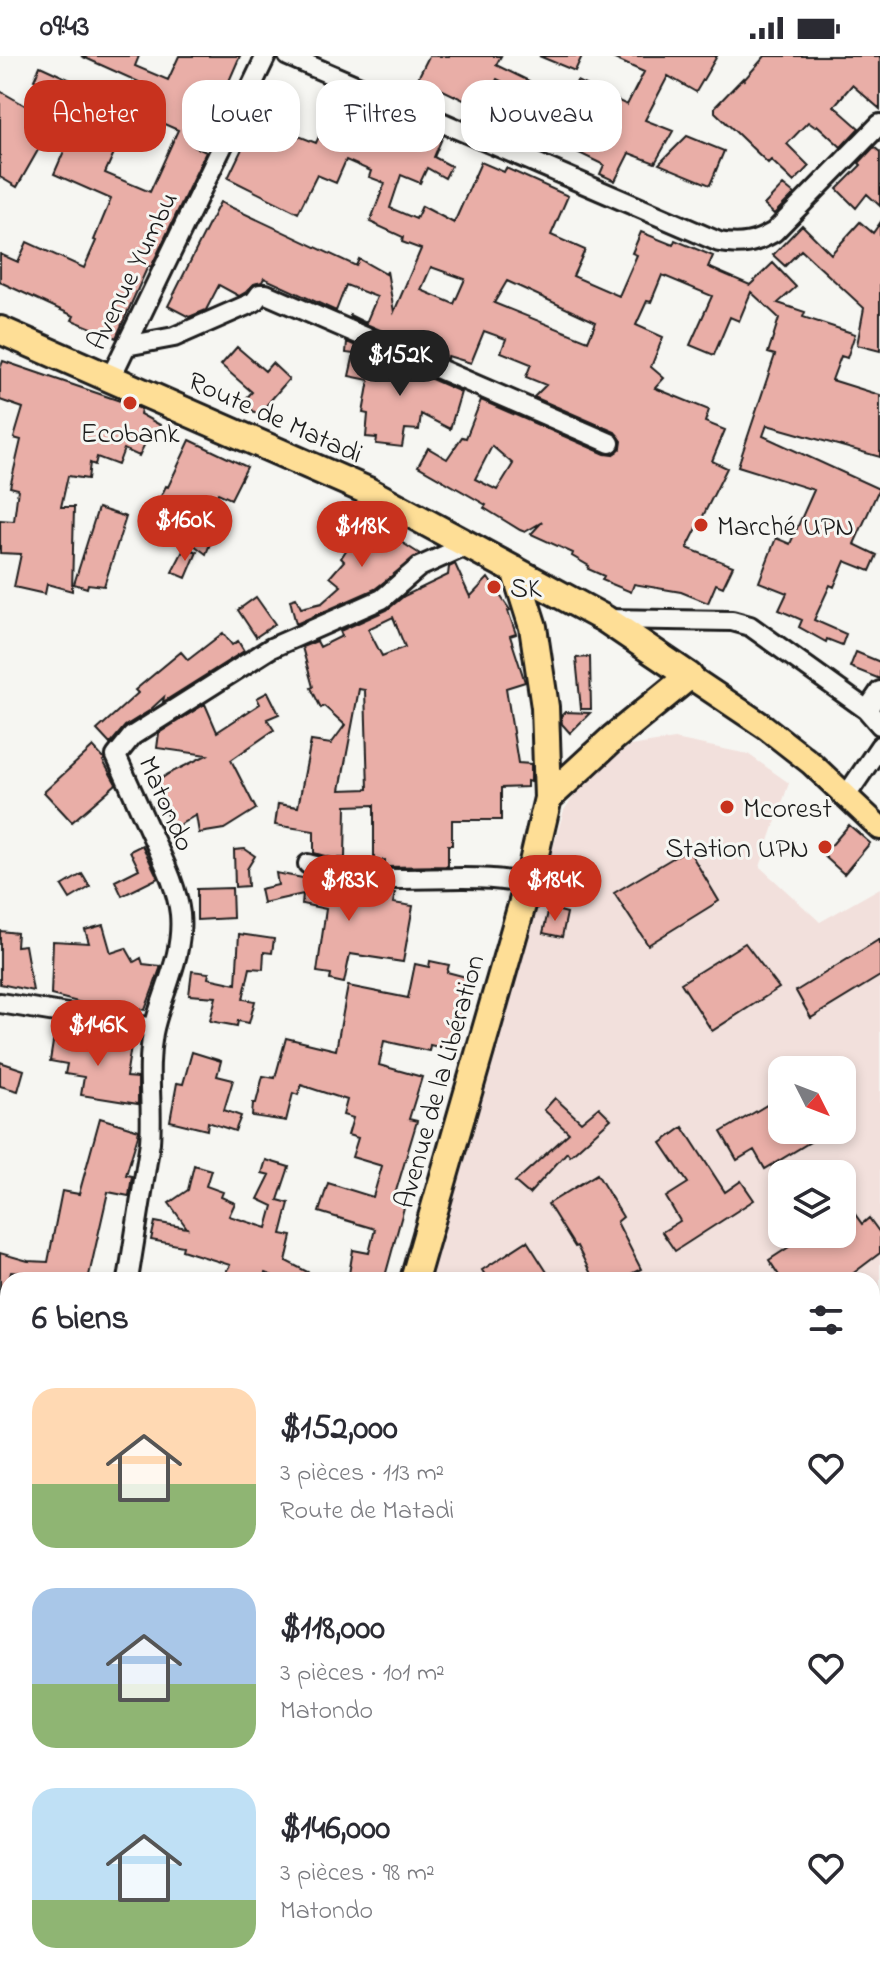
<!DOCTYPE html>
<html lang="fr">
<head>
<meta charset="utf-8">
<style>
	body { margin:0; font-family:"Indie Flower",sans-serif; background:#f7f7f7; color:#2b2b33; height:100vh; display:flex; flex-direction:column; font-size:30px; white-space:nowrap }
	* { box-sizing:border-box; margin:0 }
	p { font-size:26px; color:#7c7c81 }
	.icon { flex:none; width:44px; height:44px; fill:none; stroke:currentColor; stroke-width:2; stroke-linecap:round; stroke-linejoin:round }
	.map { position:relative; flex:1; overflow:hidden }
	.drawer { position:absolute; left:0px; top:1216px; width:880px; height:712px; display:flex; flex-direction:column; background:#fff; border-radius:24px 24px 0 0; box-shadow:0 4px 12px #0003 }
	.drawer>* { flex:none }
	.guide { position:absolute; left:24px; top:24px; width:832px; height:72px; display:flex; gap:16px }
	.needle { width:52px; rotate:132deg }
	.controls { position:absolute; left:768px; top:1000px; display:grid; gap:16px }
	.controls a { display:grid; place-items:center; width:88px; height:88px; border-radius:16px; background:#fff; box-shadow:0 4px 12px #0003; font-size:40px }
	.price { position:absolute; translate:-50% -68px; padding:0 18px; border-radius:28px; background:#c8321e; color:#fff; font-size:26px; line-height:52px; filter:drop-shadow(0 2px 4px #0008) }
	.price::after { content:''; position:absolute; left:50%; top:48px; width:24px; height:18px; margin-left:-12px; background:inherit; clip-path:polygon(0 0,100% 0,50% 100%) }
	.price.current { background:#222; color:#fff }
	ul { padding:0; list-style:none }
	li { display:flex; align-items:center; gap:24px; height:200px; padding:0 32px }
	li span { display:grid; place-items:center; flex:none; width:224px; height:160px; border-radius:24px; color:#555 }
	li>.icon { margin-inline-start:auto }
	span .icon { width:96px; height:96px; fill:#fffc; stroke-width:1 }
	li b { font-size:34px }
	h2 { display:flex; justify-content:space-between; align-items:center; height:96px; padding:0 32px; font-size:34px }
	.pill { padding:0 28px; border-radius:24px; background:#fff; box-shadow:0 4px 12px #0003; font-size:28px; line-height:72px }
	.pill.current { background:#c8321e; color:#fff }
	.status { display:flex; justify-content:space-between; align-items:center; height:56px; padding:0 40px; background:#fff; direction:ltr }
	.status svg { height:22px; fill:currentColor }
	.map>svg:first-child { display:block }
</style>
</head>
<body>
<div class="status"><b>09:43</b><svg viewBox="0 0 49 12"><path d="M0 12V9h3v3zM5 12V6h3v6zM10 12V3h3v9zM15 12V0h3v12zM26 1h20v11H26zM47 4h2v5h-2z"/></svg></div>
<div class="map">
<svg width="880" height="1928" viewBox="0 0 880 1928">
	<rect width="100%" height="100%" fill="#f6f6f2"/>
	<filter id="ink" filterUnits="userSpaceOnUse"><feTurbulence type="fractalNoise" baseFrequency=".0125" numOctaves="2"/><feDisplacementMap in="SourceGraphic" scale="16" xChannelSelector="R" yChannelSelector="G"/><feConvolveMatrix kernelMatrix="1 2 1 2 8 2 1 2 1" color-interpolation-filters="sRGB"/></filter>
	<g filter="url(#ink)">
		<!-- built -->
		<path fill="#f2e0dc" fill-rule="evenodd" d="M675 683 748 698 789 727 760 811 820 866 880 832V1751L872 1756V1224H427L564 754 591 715 630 690ZM782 1014H842V1074H782ZM782 1118H842V1178H782Z
			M276 1920H661L667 1928H263Z"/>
		<!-- building -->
		<path fill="#e9aea7" stroke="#1c1c1c" stroke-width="2" fill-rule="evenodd" d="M81 0H139L135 10 168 24 179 0H240L213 62 208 60 195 91 206 96 151 211 148 210 116 282 72 264 74 260 0 226V198L18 206 27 186 84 212 96 185 94 184 111 143 54 118 77 65 108 78 132 28 137 31 139 26ZM139 57 178 74 150 136 105 117 122 79 127 82Z
			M429 0H501L496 9 529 25 525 33 564 52 577 25 627 49 644 16 608 0H717L696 36 668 20 645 64 673 75 655 107 629 97 615 125 600 118 604 109 501 59 513 31 497 23 482 53 418 22Z
			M539 0H582L575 15Z
			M765 0H880V53L852 29 834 50 859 72 841 91 817 69 815 71 808 66 787 88 809 110 794 126 771 104 768 107 715 56V51L743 22 744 24Z
			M40 10 77 27 69 39 34 24Z
			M271 32 291 41 276 71 316 87 332 52 370 68 377 51 443 80 434 101 451 110 445 122 427 112 420 127 401 119 390 152 416 163 422 150 454 167 481 106 504 116 506 112 568 140 551 179 585 194 573 220 619 240 637 199 632 197 641 176 673 189 675 184 713 200 708 211 750 229 773 207 796 231 778 247 805 256 803 261 855 278 847 302 841 300 832 324 880 339V401L767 369 763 380 879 433 854 488 877 499 870 515 845 505 834 531 830 529 814 564 846 578 842 589 827 583 826 586 799 571 802 564 779 554 787 537 759 526 776 482 790 488 814 434 738 410 775 299 768 297 779 262 751 236 739 265 730 261 714 299 690 289 712 240 662 219 651 246 647 245 636 269 663 281 651 311 664 322 655 332 709 354 705 366 725 374 712 405 727 412 687 492 733 510 723 531 716 528 708 547 681 536 634 528 631 536 602 524 604 520 588 513 589 510 572 500 573 497 531 478 542 466 525 476 520 474 484 452 486 449 418 410 428 392 447 403 462 381 466 382 481 344 605 398 612 399 621 392 622 385 615 376 534 341 546 329 526 321 531 308 501 296 506 283 484 275 471 307 448 300 447 303 350 261V259L366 267 377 241 346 229 336 255 264 222 262 226 254 228 246 236 239 240 219 229 206 254 189 261 168 250 220 146 356 210 359 203 386 218 387 215 394 256 421 193 402 186 403 181 370 166 385 127 369 121 371 115 346 104 336 127 317 119 298 157 228 122ZM431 211 465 223 454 248 421 234ZM507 225 596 266 588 285 494 247ZM492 390 513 408 497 434 475 423Z
			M0 35 54 66 17 131 0 121Z
			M687 80 724 95 710 129 659 108Z
			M874 91 880 96V150L867 138 856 152 837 133 861 109 859 107Z
			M783 129 794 138 774 158 764 149Z
			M860 166 873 177 880 167V295L857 289 864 252 801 194 785 210 773 199 802 169 831 198Z
			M347 286 461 336 450 373 421 358 419 374 405 373 402 391 376 388 377 382 366 381 368 358 363 357 369 324 349 320 354 298 346 297Z
			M237 291 265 315 272 307 289 323 258 359 243 346 252 336 221 309Z
			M3 305 129 348 141 353 140 358 160 369 153 381 149 379 139 400 124 393 118 409 97 401 95 409 90 407 88 423 68 420 61 451H74L72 535 47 528 45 538 14 531 21 498 0 497V464L14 465 18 433 10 431 21 384 14 382 23 352 0 344V313Z
			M190 384 247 411 231 443 218 437 207 462 160 442 166 430 168 431Z
			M157 443 169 449 154 477 142 471Z
			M98 452 126 461 104 530 88 528 87 532 74 528Z
			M366 464 420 498 375 533 296 568 290 544 296 542 301 552 322 547 341 530 330 521 344 505 341 502Z
			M203 465 217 470 206 498 194 489Z
			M185 491 197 496 186 522 172 516Z
			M455 508 470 541 488 522 510 554 508 555 516 578 510 580 525 626 506 632 518 707 531 708V726L527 725V731L501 732V764H452V789H448V810L385 811V804L374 805V749L346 750 345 802H332L314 797V775L275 769 278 748 298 751 311 685 331 688 345 669 324 650 321 652 311 632 313 631 302 591 317 585 320 591 342 580 340 575 387 554 404 540 448 519 449 511ZM393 561 405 591 382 600 368 573ZM359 633 365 634 368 733 340 734Z
			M256 541 275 568 256 581 238 554Z
			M223 577 232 589 238 585 244 595 163 646 164 641 149 655 125 670 110 688 97 674 138 637 135 634 181 596 188 604Z
			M856 596 880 606V623L850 611Z
			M590 601 591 653H581L576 602Z
			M268 636 279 658 267 663 274 674 231 704 256 753 224 773 199 777 196 759 174 772 151 730 168 718 207 699 157 692 159 677 205 648 217 676 260 648 257 642Z
			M565 656 590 657 570 677 562 668 561 660Z
			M93 691 105 704 103 705 116 728 72 766 44 736Z
			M849 769 870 787 844 818 823 799Z
			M142 789 158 822 122 840 115 825 139 813 130 795Z
			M245 793 255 800 247 813 248 830 235 831 234 794Z
			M688 793 719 845 648 889 614 837Z
			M276 817 335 828 334 838 378 843 379 835 395 837 393 847 413 850 403 906 350 898 344 927 330 924 331 918 317 916 326 853 302 848 303 838 263 847 260 833 278 829Z
			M82 818 90 831 70 843 62 830Z
			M232 832 233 862 197 864V833Z
			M549 852 567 857 562 881 543 877Z
			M103 869 111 897 126 892 134 906 141 902 143 908 161 910 145 954 99 948V950H93L51 939 53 885 89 887 85 874Z
			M0 875 17 877 16 890 25 889 33 935 0 928Z
			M239 878 274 883 272 897 264 896 263 913 250 912 243 943 255 945 249 967 238 965 237 970 210 965 216 941 189 939 192 915 209 917 208 922 236 928Z
			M880 883V920L811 962 796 935Z
			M745 887 779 932 712 975 681 927Z
			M430 905 449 909 447 916 470 922 452 994 430 989 429 995 384 985 379 1009 422 1021 409 1063 417 1065 393 1145 405 1148 384 1224H348L353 1194 369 1197 375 1173 319 1156 328 1127 373 1141 382 1110 352 1101 358 1082 348 1079 353 1062 343 1059 347 1044 301 1029 298 1039 293 1037 286 1065 252 1060 253 1047H256L263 1020 275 1022 286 982 336 994 348 930 408 942 415 908 429 911Z
			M54 980 131 990 126 1021 138 1022V1048L81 1039 84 1021 65 1018 67 1008 50 1005Z
			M192 996 221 1005 217 1020 233 1024 224 1054 241 1060 235 1075 208 1066 207 1074 170 1065 177 1027 183 1028Z
			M0 1006 24 1014 18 1035 0 1030Z
			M782 1040V1074H830L765 1113 754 1094 737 1104 721 1076Z
			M555 1042 581 1066 599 1051 611 1063 570 1100 567 1096 529 1138 515 1126 569 1077 544 1054Z
			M100 1062 139 1074 138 1079 126 1119 132 1120 129 1140 108 1136 88 1224H46V1219L11 1216 5 1241H0V1197L28 1205 48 1206 62 1135 79 1138Z
			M683 1071 725 1136 741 1125 754 1144 675 1195 662 1176 680 1165 666 1141 688 1127 661 1087Z
			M266 1104 289 1111 278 1144 289 1147 281 1178 292 1180 286 1205 323 1224H284L265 1217 262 1224H231L224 1219 230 1209 182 1194 183 1190 151 1184 155 1166 187 1172 169 1147 188 1134 194 1109 211 1114 206 1130 223 1136 221 1141 235 1147 229 1160 267 1172 273 1150 258 1143 270 1119 262 1117Z
			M597 1118 623 1161 617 1166 641 1213 619 1224H594L577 1190 575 1191 548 1148Z
			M842 1140 862 1168 869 1162 880 1177V1197L851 1219 839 1224H782L769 1204 809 1178H842Z
			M527 1185 552 1224H488L482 1214Z"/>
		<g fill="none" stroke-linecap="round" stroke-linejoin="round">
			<defs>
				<path id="minor" d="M288 0 719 186C742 190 755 187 774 176L880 68
					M126 290 174 281 254 246 260 238H266L610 387
					M110 323 266 0
					M605 563 732 565 750 570 867 654 880 669
					M867 654 880 635
					M846 740 880 690
					M308 808C327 813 348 820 368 822 422 826 473 816 528 828
					M0 947 154 972
					M128 1224 150 1086C153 1048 146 1015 153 977 161 937 184 902 180 858 177 832 165 808 154 784 141 756 129 728 116 700L132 680 271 592 382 543 419 511 470 488
					M0 1337 8 1339
					M0 1528 8 1533
					M0 1725 8 1732
					M0 1905 8 1898
					M79 1920 81 1928"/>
				<path id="major" d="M689 620 765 671 811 707 880 772"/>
				<path id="highway" d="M0 274 368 435 605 563 689 620 613 682 548 742
					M414 1224 528 828 548 742 545 651 533 571 515 514
					M0 1787 8 1781"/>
			</defs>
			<!-- minor casing -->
			<use href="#minor" stroke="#1c1c1c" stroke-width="24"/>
			<!-- major casing -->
			<use href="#major" stroke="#1c1c1c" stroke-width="28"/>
			<!-- highway casing -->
			<use href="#highway" stroke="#1c1c1c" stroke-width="32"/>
			<!-- minor -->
			<use href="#minor" stroke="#f6f6f2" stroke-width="18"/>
			<!-- major -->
			<use href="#major" stroke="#fede96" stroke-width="22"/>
			<!-- highway -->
			<use href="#highway" stroke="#fede96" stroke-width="26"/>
		</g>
	</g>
	<!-- markers -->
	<g fill="#c8321e" stroke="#f6f6f2" stroke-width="3">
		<circle cx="130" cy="347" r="8"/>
		<circle cx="701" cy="469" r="8"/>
		<circle cx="494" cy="531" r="8"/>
		<circle cx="727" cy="751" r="8"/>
		<circle cx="825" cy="791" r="8"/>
	</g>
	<g text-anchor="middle" stroke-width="6" stroke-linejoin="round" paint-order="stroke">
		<!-- street labels -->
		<g font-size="28" fill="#1c1c1c" stroke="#f6f6f2">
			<text transform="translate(131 214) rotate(-64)" y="10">Avenue Yumbu</text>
			<text transform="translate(276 360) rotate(24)" y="10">Route de Matadi</text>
			<text transform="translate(168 747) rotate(66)" y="10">Matondo</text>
			<text transform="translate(438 1025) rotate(-74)" y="10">Avenue de la Libération</text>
		</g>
		<!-- poi labels -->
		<g font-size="28" fill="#1c1c1c" stroke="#f6f6f2" text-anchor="start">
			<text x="130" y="386" text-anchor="middle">Ecobank</text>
			<text x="717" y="479">Marché UPN</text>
			<text x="510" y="541">SK</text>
			<text x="743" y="761">Mcorest</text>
			<text x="809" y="801" text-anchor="end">Station UPN</text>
		</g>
	</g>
</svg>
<div class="controls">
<a><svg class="needle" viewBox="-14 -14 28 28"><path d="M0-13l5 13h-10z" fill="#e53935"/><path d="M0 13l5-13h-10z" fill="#7c7c81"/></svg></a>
<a><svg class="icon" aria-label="layers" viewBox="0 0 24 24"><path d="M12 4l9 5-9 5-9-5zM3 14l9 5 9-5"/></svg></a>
</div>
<b class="price current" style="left:400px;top:342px">$152K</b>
<b class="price" style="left:185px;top:507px">$160K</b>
<b class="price" style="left:362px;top:513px">$118K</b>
<b class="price" style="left:349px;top:867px">$183K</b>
<b class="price" style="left:555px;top:867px">$184K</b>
<b class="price" style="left:98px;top:1012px">$146K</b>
<div class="guide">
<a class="pill current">Acheter</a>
<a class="pill">Louer</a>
<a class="pill">Filtres</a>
<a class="pill">Nouveau</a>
</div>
<section class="drawer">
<h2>6 biens<svg class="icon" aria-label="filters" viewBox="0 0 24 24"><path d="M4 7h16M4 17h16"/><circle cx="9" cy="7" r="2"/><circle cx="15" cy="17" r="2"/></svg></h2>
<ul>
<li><span style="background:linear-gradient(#ffd9b3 60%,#8fb573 0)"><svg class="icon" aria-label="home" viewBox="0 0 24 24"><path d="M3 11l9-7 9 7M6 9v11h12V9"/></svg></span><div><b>$152,000</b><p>3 pièces · 113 m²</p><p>Route de Matadi</p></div><svg class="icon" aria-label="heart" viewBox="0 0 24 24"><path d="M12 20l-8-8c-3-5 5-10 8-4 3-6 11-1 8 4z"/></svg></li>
<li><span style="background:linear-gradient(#a9c7e8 60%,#8fb573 0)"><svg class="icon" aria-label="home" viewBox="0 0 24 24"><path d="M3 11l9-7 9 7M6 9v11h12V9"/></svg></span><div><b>$118,000</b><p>3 pièces · 101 m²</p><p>Matondo</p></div><svg class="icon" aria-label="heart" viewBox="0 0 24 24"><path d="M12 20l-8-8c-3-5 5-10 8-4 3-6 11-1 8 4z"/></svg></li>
<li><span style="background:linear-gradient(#bfe0f5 70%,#8fb573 0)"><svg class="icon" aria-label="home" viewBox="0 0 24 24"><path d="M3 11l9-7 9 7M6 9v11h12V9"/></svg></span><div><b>$146,000</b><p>3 pièces · 98 m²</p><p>Matondo</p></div><svg class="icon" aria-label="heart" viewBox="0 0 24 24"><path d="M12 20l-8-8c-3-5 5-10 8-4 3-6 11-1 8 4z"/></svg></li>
</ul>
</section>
</div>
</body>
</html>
